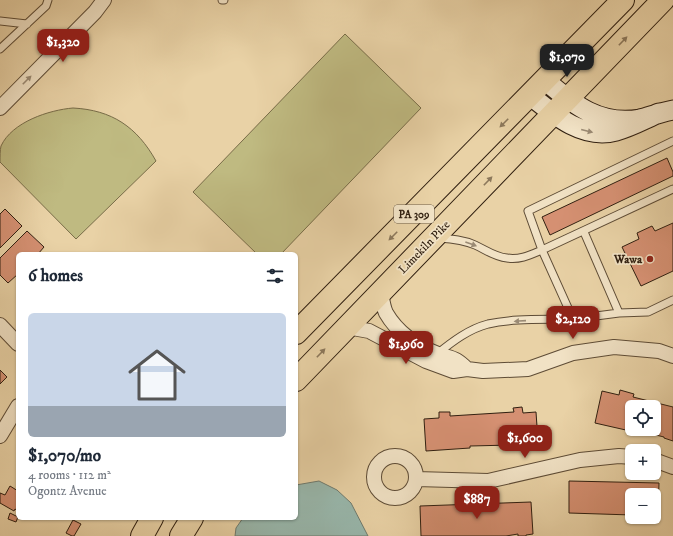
<!DOCTYPE html>
<html lang="en">
<head>
<meta charset="utf-8">
<style>
	body { margin:0; font-family:"IM FELL DW Pica",serif; background:#f2f2f3; color:#1f2937; height:100vh; display:flex; flex-direction:column; font-size:15px; white-space:nowrap }
	* { box-sizing:border-box; margin:0 }
	p { font-size:13px; color:#747a83 }
	.icon { flex:none; width:22px; height:22px; fill:none; stroke:currentColor; stroke-width:2; stroke-linecap:round; stroke-linejoin:round }
	.map { position:relative; flex:1; overflow:hidden }
	.details { position:absolute; left:16px; top:252px; width:282px; height:268px; display:flex; flex-direction:column; background:#fff; border-radius:6px; box-shadow:0 1px 3px #0004 }
	.details>* { flex:none }
	.buttons { position:absolute; left:625px; top:400px; display:grid; gap:8px }
	.buttons a { display:grid; place-items:center; width:36px; height:36px; border-radius:6px; background:#fff; box-shadow:0 1px 3px #0004; font-size:20px }
	.price { position:absolute; translate:-50% -34px; padding:0 9px; border-radius:8px; background:#8f2418; color:#fff; font-size:13px; line-height:26px; filter:drop-shadow(0 1px 2px #0008) }
	.price::after { content:''; position:absolute; left:50%; top:24px; width:12px; height:9px; margin-left:-6px; background:inherit; clip-path:polygon(0 0,100% 0,50% 100%) }
	.price.on { background:#222; color:#fff }
	ul { padding:0; list-style:none }
	li { display:grid; align-content:center; gap:8px; height:212px; padding:0 12px }
	li+li { border-top:1px solid #e0e1e3 }
	li span { display:grid; place-items:center; height:124px; border-radius:6px; color:#555 }
	li>.icon { margin-inline-start:auto }
	span .icon { width:72px; height:72px; fill:#fffc; stroke-width:1 }
	li b { font-size:17px }
	h2 { display:flex; justify-content:space-between; align-items:center; height:48px; padding:0 12px; font-size:17px }
	.map>svg:first-child { display:block }
</style>
</head>
<body>
<div class="map">
<svg width="673" height="536" viewBox="0 0 673 536">
	<rect width="100%" height="100%" fill="#e9d2a6"/>
	<filter id="stains"><feTurbulence type="fractalNoise" baseFrequency=".005" numOctaves="4"/><feColorMatrix values="0 0 0 0 .2 0 0 0 0 .09 0 0 0 0 .02 0 0 0 .5 -.17"/></filter>
	<radialGradient id="worn" r=".72"><stop offset=".6" stop-color="#630" stop-opacity="0"/><stop offset="1" stop-color="#630" stop-opacity=".3"/></radialGradient>
	<!-- green -->
	<path fill="#bfba81" stroke="#786c48" d="M345 34 421 108 281 254H257L193 192Z
		M73 108C112 110 137 127 156 161L76 239 0 162C0 157 0 150 1 146 12 122 49 110 73 108Z"/>
	<!-- water -->
	<path fill="#98b7ac" stroke="#6e7a6e" d="M319 481 337 490 351 503 368 536H235L236 528 243 518H296V485Z"/>
	<!-- building -->
	<path fill="#d59072" stroke="#301f10" fill-rule="evenodd" d="M667 158 673 172V176L550 235 542 217Z
		M5 209 22 226 0 248V214Z
		M673 223V271L641 286 622 247 639 239 637 233 652 226 655 231Z
		M27 231 44 247 38 254H18V274L8 283 0 275V258Z
		M0 370 7 377 0 384Z
		M620 390 634 394 633 397 673 407V441L664 438V437L640 431 639 433 595 423 602 391 619 395ZM632 407H654V429H632Z
		M522 407 523 413 536 412 538 441 512 443V445L470 446V448L426 451 424 419 439 418V412H450V416L514 412 513 408Z
		M569 481 659 483 658 515H654V495H632V515L569 513Z
		M10 486 18 491V511L15 509 14 511 0 503V493L5 495Z
		M531 502 533 534 526 535V536H518V534L506 536H421L420 506Z
		M10 513 18 517 16 522 8 519Z
		M73 520 81 524 74 536H72L66 533Z"/>
	<g fill="none" stroke-linecap="round" stroke-linejoin="round">
		<defs>
			<path id="lane" d="M222 0H224
				M0 21 27 24
				M0 49 46 6 48 0
				M673 141 528 211 542 250 673 189
				M439 238C452 239 464 240 475 245 486 250 495 257 507 258 520 260 530 255 542 250L573 319 619 313 584 232
				M619 313 648 312 673 300
				M437 354C453 341 469 329 488 324 515 318 545 320 573 319"/>
			<path id="street" d="M0 108 95 12 104 0
				M381 292C382 298 383 307 386 313 397 332 417 346 438 354 453 359 455 357 467 369
				M0 325 18 344
				M347 327 369 331 426 361 453 371 467 369 483 371 528 369 573 353 614 347 659 351 673 356
				M0 436 18 406
				M374 477a21 21 0 1 1 42 0a21 21 0 1 1-42 0Z
				M654 460 673 467
				M416 479 488 481 580 460 619 456 632 457"/>
			<path id="secondary" d="M546 81C574 105 600 126 640 119 651 116 662 112 673 110
				M531 96C554 115 583 140 616 131 631 127 645 119 659 113"/>
			<path id="highway" d="M296 333 623 0
				M296 380 663 0
				M142 536 152 518
				M181 536 192 518"/>
		</defs>
		<!-- lane casing -->
		<use href="#lane" stroke="#5e4c36" stroke-width="9"/>
		<!-- street casing -->
		<use href="#street" stroke="#5e4c36" stroke-width="16"/>
		<!-- secondary casing -->
		<use href="#secondary" stroke="#301f10" stroke-width="21"/>
		<!-- highway casing -->
		<use href="#highway" stroke="#301f10" stroke-width="24"/>
		<!-- lane -->
		<use href="#lane" stroke="#f1e2c5" stroke-width="7"/>
		<!-- street -->
		<use href="#street" stroke="#f1e2c5" stroke-width="14"/>
		<!-- secondary -->
		<use href="#secondary" stroke="#f1e2c5" stroke-width="19"/>
		<!-- highway -->
		<use href="#highway" stroke="#e9d2a6" stroke-width="22"/>
	</g>
	<!-- one-way arrows -->
	<defs><path id="oneway-solid" d="M-6-.8H1V-3.2L6.5 0L1 3.2V.8H-6Z"/></defs>
	<g fill="#8c785b">
		<use href="#oneway-solid" transform="translate(623 41) rotate(-46)"/>
		<use href="#oneway-solid" transform="translate(504 123) rotate(135)"/>
		<use href="#oneway-solid" transform="translate(488 181) rotate(-46)"/>
		<use href="#oneway-solid" transform="translate(393 236) rotate(135)"/>
		<use href="#oneway-solid" transform="translate(321 353) rotate(-46)"/>
	</g>
	<g fill="#9a8a74">
		<use href="#oneway-solid" transform="translate(27 80) rotate(-45)"/>
		<use href="#oneway-solid" transform="translate(587 131) rotate(14)"/>
		<use href="#oneway-solid" transform="translate(471 244) rotate(20)"/>
		<use href="#oneway-solid" transform="translate(520 321) rotate(176)"/>
	</g>
	<!-- markers -->
	<circle fill="#8f2418" stroke="#f1e2c5" stroke-width="1.5" cx="650" cy="259" r="4"/>
	<g text-anchor="middle" stroke-width="3.5" stroke-linejoin="round" paint-order="stroke">
		<!-- shield labels -->
		<rect fill="#f1e2c5" stroke="#6a5a46" stroke-width="1" x="394" y="205" width="40" height="18" rx="3"/>
		<g font-size="11" font-weight="bold" fill="#301f10">
			<text x="414" y="218">PA 309</text>
		</g>
		<!-- street labels -->
		<g font-size="12" fill="#301f10" stroke="#f1e2c5">
			<text transform="translate(424 247) rotate(-46)" y="4">Limekiln Pike</text>
		</g>
		<!-- poi labels -->
		<g font-size="12" font-weight="bold" fill="#301f10" stroke="#f1e2c5" text-anchor="end">
			<text x="642" y="263">Wawa</text>
		</g>
	</g>
	<rect width="100%" height="100%" filter="url(#stains)"/>
	<rect width="100%" height="100%" fill="url(#worn)"/>
</svg>
<div class="buttons">
<a><svg class="icon" aria-label="locate" viewBox="0 0 24 24"><circle cx="12" cy="12" r="6"/><path d="M12 2v4M12 18v4M2 12h4M18 12h4"/></svg></a>
<a>+</a>
<a>−</a>
</div>
<b class="price" style="left:63px;top:63px">$1,320</b>
<b class="price on" style="left:567px;top:78px">$1,070</b>
<b class="price" style="left:573px;top:340px">$2,120</b>
<b class="price" style="left:406px;top:365px">$1,960</b>
<b class="price" style="left:525px;top:459px">$1,600</b>
<b class="price" style="left:477px;top:520px">$887</b>
<section class="details">
<h2>6 homes<svg class="icon" aria-label="filters" viewBox="0 0 24 24"><path d="M4 7h16M4 17h16"/><circle cx="9" cy="7" r="2"/><circle cx="15" cy="17" r="2"/></svg></h2>
<ul>
<li><span style="background:linear-gradient(#c9d6e8 75%,#9aa5b1 0)"><svg class="icon" aria-label="home" viewBox="0 0 24 24"><path d="M3 11l9-7 9 7M6 9v11h12V9"/></svg></span><div><b>$1,070/mo</b><p>4 rooms · 112 m²</p><p>Ogontz Avenue</p></div></li>
</ul>
</section>
</div>
</body>
</html>
